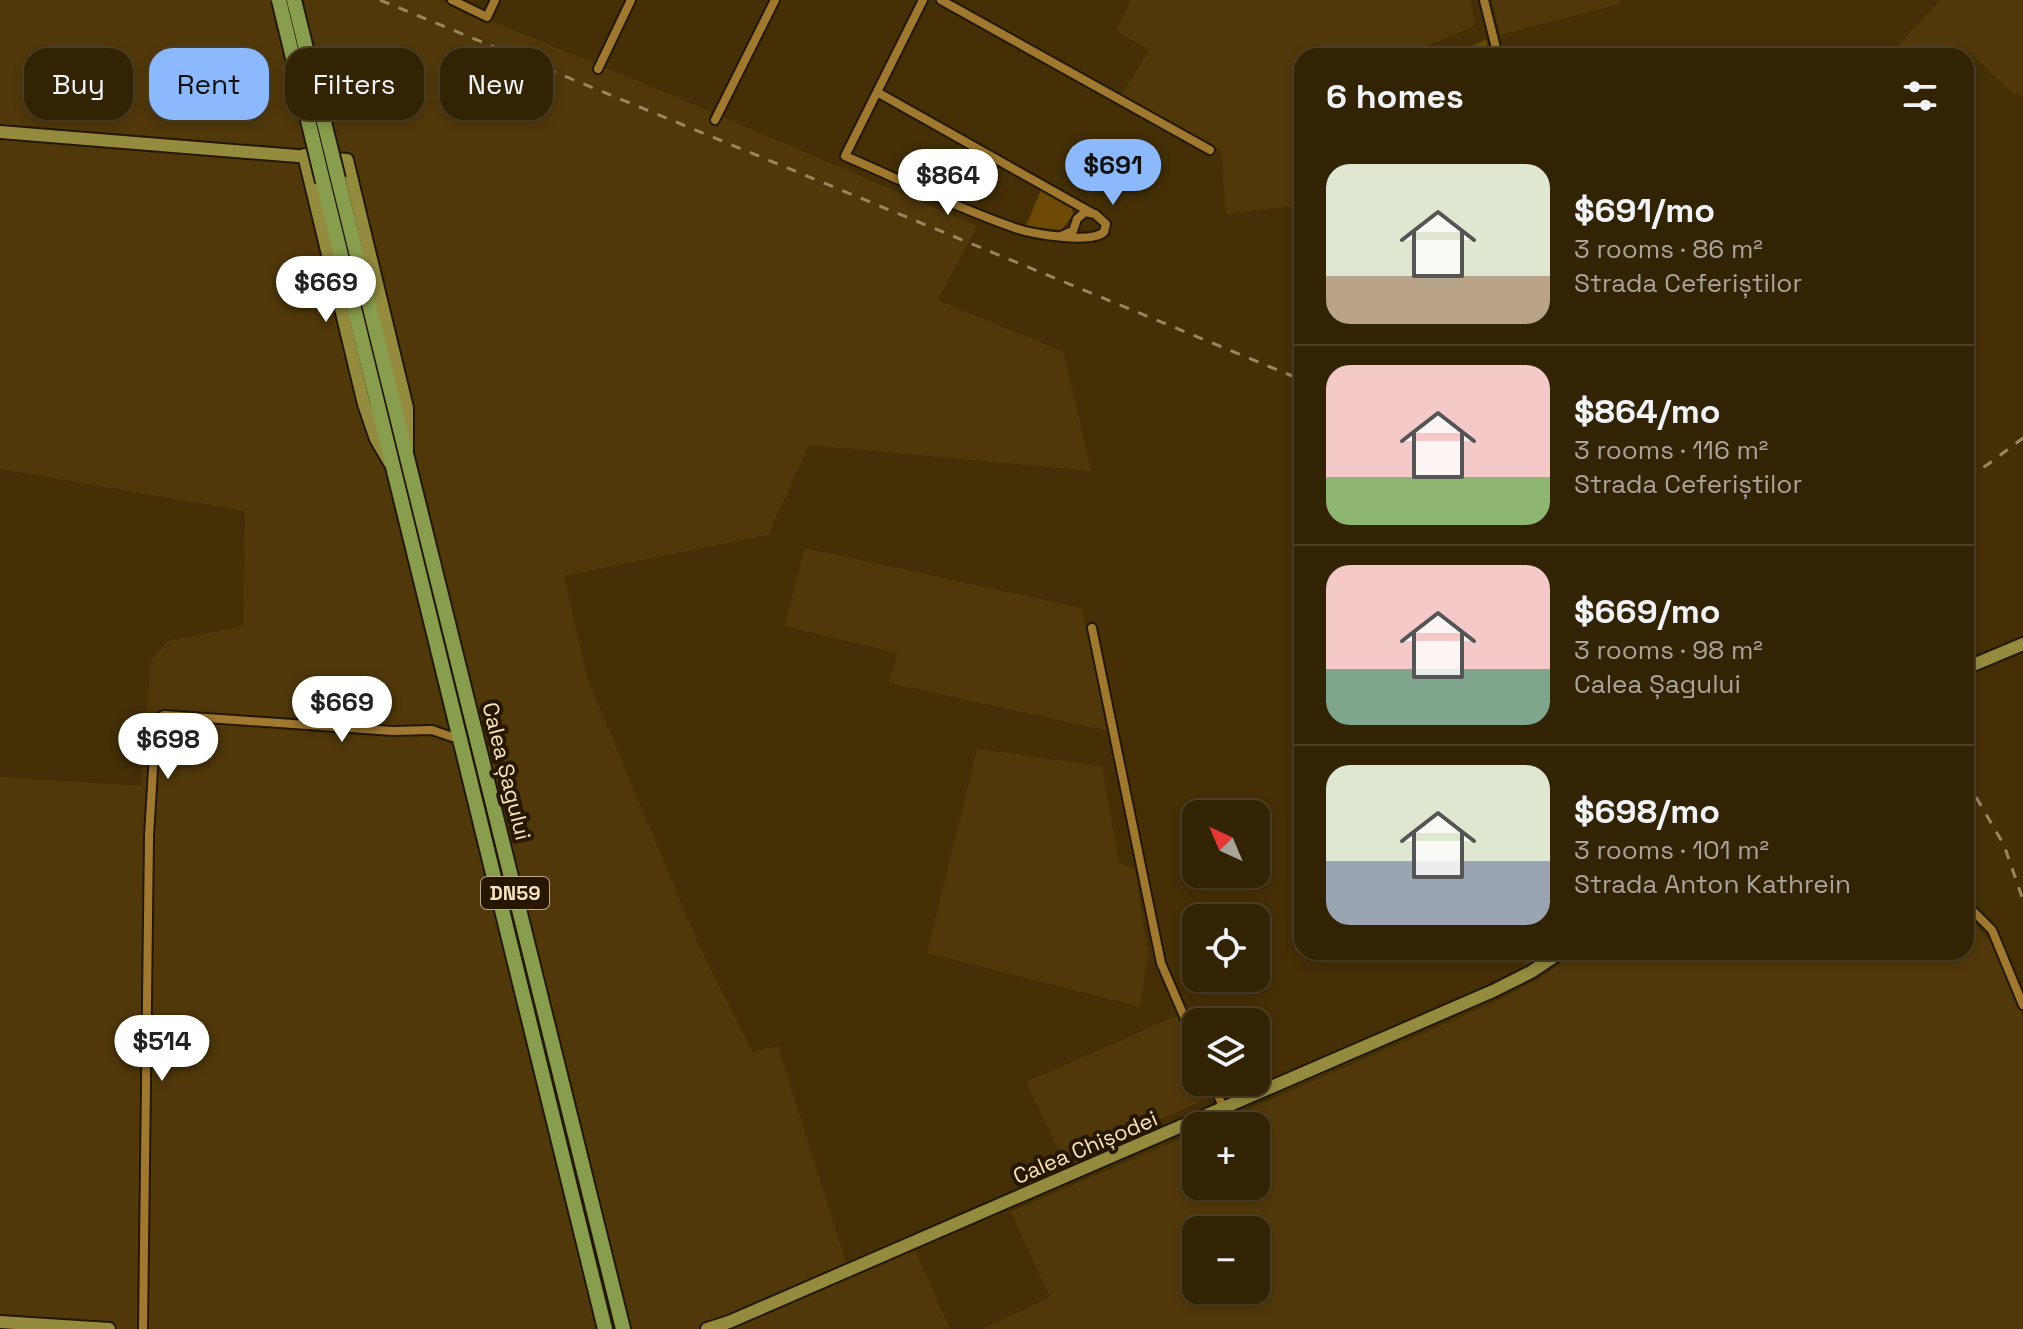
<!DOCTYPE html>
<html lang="en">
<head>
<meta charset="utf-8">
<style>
	body { margin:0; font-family:"Space Grotesk",sans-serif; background:#3b2b0f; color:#f1f3f6; height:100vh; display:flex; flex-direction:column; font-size:30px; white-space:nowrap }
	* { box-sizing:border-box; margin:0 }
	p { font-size:26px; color:#a9a49a }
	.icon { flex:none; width:44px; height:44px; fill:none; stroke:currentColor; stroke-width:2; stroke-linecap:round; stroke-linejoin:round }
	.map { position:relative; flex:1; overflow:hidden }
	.details { position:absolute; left:1294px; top:48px; width:680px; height:912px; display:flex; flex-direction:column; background:#332305; border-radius:24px; box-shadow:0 4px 12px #0003,0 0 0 2px #4e4027 }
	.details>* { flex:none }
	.hud { position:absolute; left:24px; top:48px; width:760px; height:72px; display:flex; gap:16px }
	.needle { width:52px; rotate:316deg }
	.buttons { position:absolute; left:1182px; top:800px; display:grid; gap:16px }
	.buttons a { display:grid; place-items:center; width:88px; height:88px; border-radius:16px; background:#332305; box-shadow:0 4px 12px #0003,0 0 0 2px #4e4027; font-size:40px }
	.price { position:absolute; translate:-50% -68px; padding:0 18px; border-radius:28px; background:#fff; color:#222; font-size:26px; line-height:52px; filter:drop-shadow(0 2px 4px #0008) }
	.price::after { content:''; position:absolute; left:50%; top:48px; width:24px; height:18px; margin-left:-12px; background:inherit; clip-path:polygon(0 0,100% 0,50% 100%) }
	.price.selected { background:#8cb9fc; color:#111 }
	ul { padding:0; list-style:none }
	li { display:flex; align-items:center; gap:24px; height:200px; padding:0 32px }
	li+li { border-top:2px solid #4e4027 }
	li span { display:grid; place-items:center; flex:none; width:224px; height:160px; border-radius:24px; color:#555 }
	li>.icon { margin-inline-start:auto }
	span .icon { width:96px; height:96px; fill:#fffc; stroke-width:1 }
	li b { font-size:34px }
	h2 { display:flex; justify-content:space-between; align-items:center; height:96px; padding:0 32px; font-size:34px }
	.tag { padding:0 28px; border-radius:24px; background:#332305; box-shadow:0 4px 12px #0003,0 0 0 2px #4e4027; font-size:28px; line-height:72px }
	.tag.selected { background:#8cb9fc; color:#111 }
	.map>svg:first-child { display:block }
</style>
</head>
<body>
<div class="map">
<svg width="2023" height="1329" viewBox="0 0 2023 1329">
	<rect width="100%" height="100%" fill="#442f07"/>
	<!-- built -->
	<path fill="#50380b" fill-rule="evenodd" d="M0 0H440L672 95 977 226 938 300 1064 352 1091 471 809 445 768 535 564 576 587 677 698 943 753 1052 778 1046 846 1262 908 1235 950 1329H0V777L141 786 151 661 167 641 243 626 245 511 0 469Z
		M1131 0H1470L1476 25 1403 56H1302V100L1292 104 1302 171V205L1226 214 1221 151 1121 95 1149 50 1116 31Z
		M1492 0H1619L1623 3 1500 35Z
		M1940 0H2023V98L2017 92 2014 95 1968 51 1962 56H1888Z
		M805 548 1081 608 1109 731 889 683 897 653 784 626Z
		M977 749 1102 766 1119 864 1135 868 1148 954 1140 1007 927 953Z
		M1966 914 1992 943 2023 1018V1329H982L1050 1297 1011 1212 1196 1132V1186H1256V1126H1210L1493 1003 1543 976 1575 952H1966ZM1196 1230H1256V1290H1196Z
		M1519 952H1548L1525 969Z
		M1179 1015 1196 1055V1082H1207L1213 1096 1064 1162 1026 1082Z"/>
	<!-- green -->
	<path fill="#6d4b06" d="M1486 40 1490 56H1450L1485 40Z
		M1041 190 1072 209 1073 215 1061 230 1026 226Z"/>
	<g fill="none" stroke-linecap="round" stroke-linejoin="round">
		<defs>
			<path id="street" d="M452 0 487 17 495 0
				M923 0 845 156C901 180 957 208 1015 228 1032 234 1091 244 1104 232L1106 224 1095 214 1085 212 1077 219 1073 231 1061 236
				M941 0 1210 150
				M1484 0 1498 56
				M598 69 631 0
				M877 92 1092 213
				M715 120 775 0
				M1092 628 1161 963 1196 1044
				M1966 904 1992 930 2023 1005
				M1212 1082 1224 1109
				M143 1329 149 836 156 719 164 715 393 731 432 730 461 740"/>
			<path id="secondary" d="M0 132 347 160 407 408V450
				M304 155 364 404 376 439 390 463
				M1966 668 2023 644
				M0 1322 109 1329
				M707 1329 729 1322 1493 991 1531 972 1561 952"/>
			<path id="primary" d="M338 179 623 1329
				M323 182 605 1329"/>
		</defs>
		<!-- street casing -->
		<use href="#street" stroke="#251803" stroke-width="12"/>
		<!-- secondary casing -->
		<use href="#secondary" stroke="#251803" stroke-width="16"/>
		<!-- primary casing -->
		<use href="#primary" stroke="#251803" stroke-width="18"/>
		<!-- street -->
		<use href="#street" stroke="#a17830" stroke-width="8"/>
		<!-- secondary -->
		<use href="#secondary" stroke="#948b3f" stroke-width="12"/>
		<!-- primary -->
		<use href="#primary" stroke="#889d4d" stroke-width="14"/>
		<!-- rail -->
		<path stroke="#9a855f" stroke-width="3" stroke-dasharray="10 10" stroke-linecap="butt" d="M380 0 1302 380
			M1966 477 1987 465 2023 438
			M1966 780 2004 845 2023 900"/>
		<defs>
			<path id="primary-bridge" d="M279 0 323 182
				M294 0 338 179"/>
		</defs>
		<!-- primary-bridge casing -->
		<use href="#primary-bridge" stroke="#251803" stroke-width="18" stroke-linecap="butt"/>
		<!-- primary-bridge -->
		<use href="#primary-bridge" stroke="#889d4d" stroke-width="14"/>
	</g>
	<g text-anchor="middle" stroke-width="8" stroke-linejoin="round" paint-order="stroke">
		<!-- shield labels -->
		<rect fill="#281700" stroke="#baa586" stroke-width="2" x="481" y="877" width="68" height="32" rx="6"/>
		<g font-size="20" font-weight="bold" fill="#f8e2c0">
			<text x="515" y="900">DN59</text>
		</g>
		<!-- street labels -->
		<g font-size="22" fill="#f8e2c0" stroke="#281700">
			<text transform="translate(507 771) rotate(76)" y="8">Calea Șagului</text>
			<text transform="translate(1085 1147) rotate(-23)" y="8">Calea Chișodei</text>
		</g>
	</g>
</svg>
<div class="buttons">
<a><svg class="needle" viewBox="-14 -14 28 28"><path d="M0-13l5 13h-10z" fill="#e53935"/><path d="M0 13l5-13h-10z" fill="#a9a49a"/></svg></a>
<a><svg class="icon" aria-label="locate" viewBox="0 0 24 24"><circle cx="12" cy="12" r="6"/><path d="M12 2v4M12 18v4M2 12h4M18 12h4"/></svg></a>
<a><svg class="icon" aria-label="layers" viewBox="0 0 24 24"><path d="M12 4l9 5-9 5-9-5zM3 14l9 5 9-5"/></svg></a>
<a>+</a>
<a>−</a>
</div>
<b class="price selected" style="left:1113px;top:207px">$691</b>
<b class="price" style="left:948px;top:217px">$864</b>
<b class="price" style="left:326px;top:324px">$669</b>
<b class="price" style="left:342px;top:744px">$669</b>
<b class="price" style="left:168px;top:781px">$698</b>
<b class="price" style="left:162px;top:1083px">$514</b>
<div class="hud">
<a class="tag">Buy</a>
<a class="tag selected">Rent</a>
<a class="tag">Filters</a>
<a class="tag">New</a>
</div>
<section class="details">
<h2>6 homes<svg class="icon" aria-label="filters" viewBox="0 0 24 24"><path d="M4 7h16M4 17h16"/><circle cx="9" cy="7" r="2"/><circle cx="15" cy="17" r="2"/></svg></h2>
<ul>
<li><span style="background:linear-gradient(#dfe7d0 70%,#b9a48a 0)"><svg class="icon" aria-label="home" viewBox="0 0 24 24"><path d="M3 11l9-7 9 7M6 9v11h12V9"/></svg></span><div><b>$691/mo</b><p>3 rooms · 86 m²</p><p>Strada Ceferiștilor</p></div></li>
<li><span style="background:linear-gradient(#f6c9c9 70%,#8fb573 0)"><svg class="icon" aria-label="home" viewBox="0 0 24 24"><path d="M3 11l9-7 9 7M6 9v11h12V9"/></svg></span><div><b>$864/mo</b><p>3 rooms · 116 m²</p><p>Strada Ceferiștilor</p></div></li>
<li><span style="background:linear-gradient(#f6c9c9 65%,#7fa58c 0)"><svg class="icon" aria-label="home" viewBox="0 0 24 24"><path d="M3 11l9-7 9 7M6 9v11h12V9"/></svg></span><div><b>$669/mo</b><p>3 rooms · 98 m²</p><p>Calea Șagului</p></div></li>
<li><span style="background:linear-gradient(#dfe7d0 60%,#9aa5b1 0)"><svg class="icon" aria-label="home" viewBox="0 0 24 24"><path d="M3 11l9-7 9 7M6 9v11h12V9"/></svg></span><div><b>$698/mo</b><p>3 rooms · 101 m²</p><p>Strada Anton Kathrein</p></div></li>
</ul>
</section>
</div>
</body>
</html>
